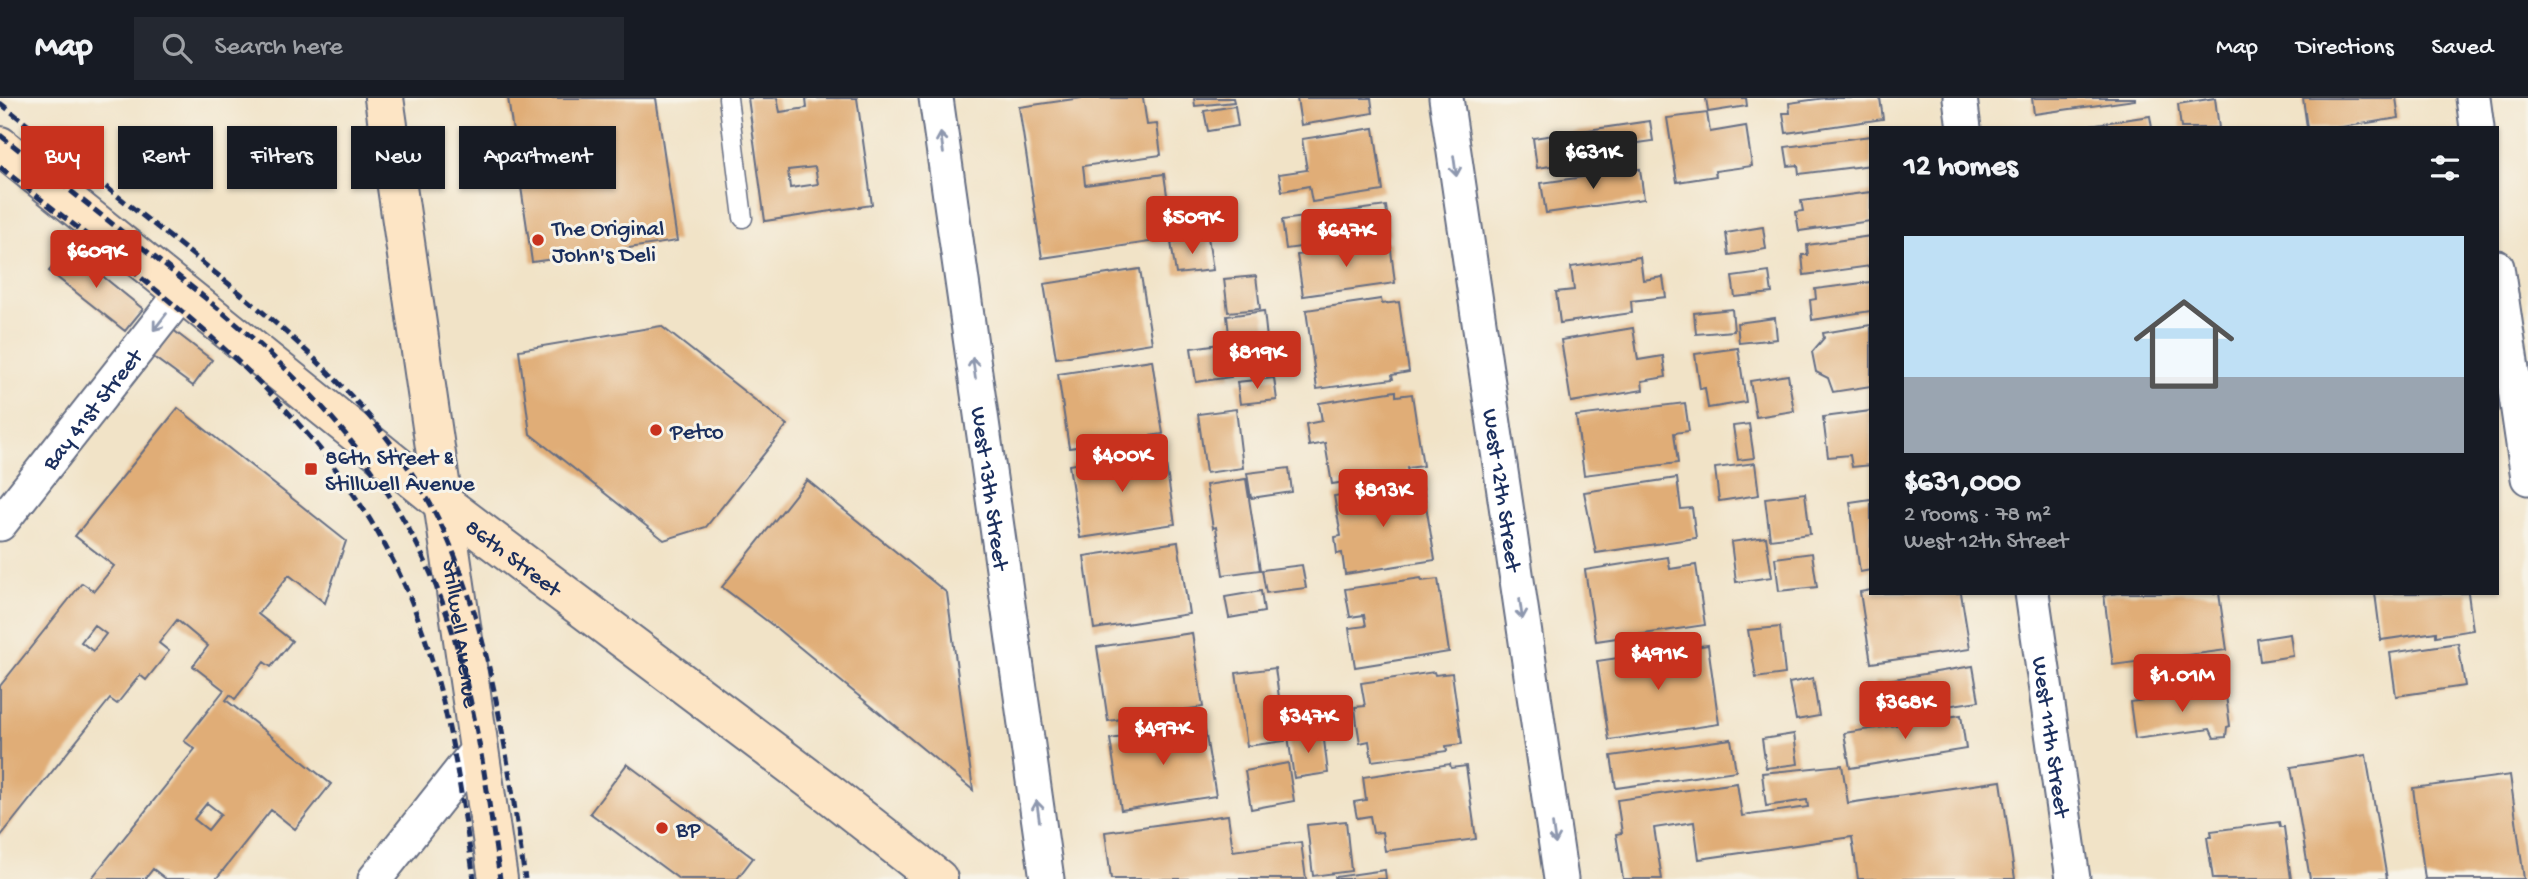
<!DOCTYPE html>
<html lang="en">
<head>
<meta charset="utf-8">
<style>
	body { margin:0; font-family:"Gochi Hand",sans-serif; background:#242831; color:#f1f3f6; height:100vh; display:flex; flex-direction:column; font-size:26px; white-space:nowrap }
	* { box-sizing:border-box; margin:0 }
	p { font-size:23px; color:#9ea1a6 }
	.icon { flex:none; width:38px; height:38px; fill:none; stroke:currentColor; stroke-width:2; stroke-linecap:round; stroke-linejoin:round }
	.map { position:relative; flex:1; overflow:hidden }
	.details { position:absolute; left:1869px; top:28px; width:630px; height:469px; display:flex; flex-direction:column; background:#171b24; border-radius:0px; box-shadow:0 2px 5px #0004 }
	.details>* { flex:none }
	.hud { position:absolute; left:21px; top:28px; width:665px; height:63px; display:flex; gap:14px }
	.price { position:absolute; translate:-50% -60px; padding:0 16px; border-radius:7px; background:#c8321e; color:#fff; font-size:23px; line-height:46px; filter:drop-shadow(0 2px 4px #0008) }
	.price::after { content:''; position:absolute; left:50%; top:42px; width:21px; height:16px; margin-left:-10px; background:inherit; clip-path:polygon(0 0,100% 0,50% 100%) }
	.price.current { background:#222; color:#fff }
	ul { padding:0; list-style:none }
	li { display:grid; align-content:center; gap:14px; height:371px; padding:0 35px }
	li span { display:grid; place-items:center; height:217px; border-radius:0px; color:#555 }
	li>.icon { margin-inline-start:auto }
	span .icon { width:126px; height:126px; fill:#fffc; stroke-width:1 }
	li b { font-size:30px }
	h2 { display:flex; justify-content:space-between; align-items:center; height:84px; padding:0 35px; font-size:30px }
	.tag { padding:0 24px; border-radius:0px; background:#171b24; box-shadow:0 2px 5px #0004; font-size:24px; line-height:63px }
	.tag.current { background:#c8321e; color:#fff }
	header { display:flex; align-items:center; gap:42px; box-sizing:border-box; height:98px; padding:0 35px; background:#171b24; border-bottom:2px solid #363941 }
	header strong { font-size:33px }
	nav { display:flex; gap:38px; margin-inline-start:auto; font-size:24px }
	.search { width:490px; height:63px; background:#242831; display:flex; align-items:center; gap:18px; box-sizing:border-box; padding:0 24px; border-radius:0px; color:#9ea1a6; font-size:26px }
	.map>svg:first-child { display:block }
</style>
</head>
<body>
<header>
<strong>Map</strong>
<div class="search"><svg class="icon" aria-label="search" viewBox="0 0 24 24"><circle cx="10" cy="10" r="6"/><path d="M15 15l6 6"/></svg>Search here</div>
<nav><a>Map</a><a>Directions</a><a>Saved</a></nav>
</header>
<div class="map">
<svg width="2528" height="781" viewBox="0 0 2528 781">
	<rect width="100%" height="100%" fill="#f7f3e8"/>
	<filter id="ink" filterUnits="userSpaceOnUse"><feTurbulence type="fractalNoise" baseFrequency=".0143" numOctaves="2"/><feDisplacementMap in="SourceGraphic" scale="14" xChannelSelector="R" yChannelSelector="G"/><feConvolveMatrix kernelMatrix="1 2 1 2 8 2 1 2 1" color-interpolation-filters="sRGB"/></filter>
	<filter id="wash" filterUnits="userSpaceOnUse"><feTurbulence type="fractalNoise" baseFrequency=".00686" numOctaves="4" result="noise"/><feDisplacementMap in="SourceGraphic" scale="28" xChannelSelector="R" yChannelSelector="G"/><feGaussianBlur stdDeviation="1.57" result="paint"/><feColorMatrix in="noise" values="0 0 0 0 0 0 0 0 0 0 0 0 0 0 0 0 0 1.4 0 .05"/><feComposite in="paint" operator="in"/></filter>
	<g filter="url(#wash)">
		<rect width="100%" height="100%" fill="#f1e3c7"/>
		<g id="blocks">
			<!-- building -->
			<path fill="#e0ad77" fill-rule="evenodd" d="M508 0H656L677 143 532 164Z
				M748 0H777L780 14 807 10 806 0H857L872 107 765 123ZM815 69 818 86 790 90 788 72Z
				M1081 0H1143L1147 27 1157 26 1161 57 1083 68 1084 76 1085 87 1164 76 1168 104 1158 106 1163 142 1042 160 1019 9Z
				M1194 0H1233L1234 4 1195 8Z
				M1297 0H1371L1373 15 1301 27Z
				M1706 0H1746L1747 8 1708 14Z
				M1825 0H1880L1883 21 1786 35 1783 15H1790L1789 5Z
				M2032 0H2135V2L2034 16Z
				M2215 0 2219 30H2181L2178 6Z
				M2303 0H2396L2399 20 2336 30H2307Z
				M1235 8 1238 28 1208 33 1204 13Z
				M1707 15 1710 34 1746 28 1752 68 1715 73 1716 78 1677 84 1667 20Z
				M2150 18 2152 30H2084L2083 28Z
				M1650 23 1653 43 1609 49 1610 59 1537 70 1533 40Z
				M1374 30 1383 93 1312 104 1309 88 1282 93 1279 76 1307 72 1302 41Z
				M1871 38V67L1799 76 1798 67 1788 68 1785 49Z
				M1640 71 1644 101 1546 115 1541 85Z
				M1871 94V123L1799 133 1796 114 1803 113 1801 103Z
				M1386 108 1390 137 1286 151 1282 122Z
				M1763 129 1766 151 1729 157 1726 135Z
				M1871 138V168L1804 177 1802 157H1808L1807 147Z
				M1208 139 1213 172 1176 176 1171 144Z
				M1390 144 1395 185 1303 198 1297 157Z
				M68 150 143 211 125 233 49 173Z
				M1640 159 1643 182 1663 179 1666 199 1631 203 1632 215 1560 225 1556 194 1574 192 1571 169Z
				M1140 171 1152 245 1056 260 1044 186Z
				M1769 174 1772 195 1735 199 1732 179Z
				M1256 178 1260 211 1228 214 1224 181Z
				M1871 184V213L1812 222 1810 202 1816 201 1815 191Z
				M1381 201 1382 206 1399 204 1409 274 1392 277 1393 281 1317 291 1306 212Z
				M1732 211 1734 233 1696 236 1694 215Z
				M1264 213 1268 250 1231 254 1227 218Z
				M1775 220 1777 241 1739 245 1737 225Z
				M1871 227V288L1833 294 1828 280 1816 274 1812 254 1824 240 1823 235Z
				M168 228 212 262 193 288 148 255Z
				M661 228 787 327 706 429 664 442 530 336 519 252Z
				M1633 230 1638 262 1663 258 1666 279 1642 283 1643 292 1571 304 1561 242Z
				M1227 245 1231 279 1196 284 1191 250Z
				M1738 250 1746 304 1708 310 1705 290 1700 291 1695 256Z
				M1152 262 1163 336 1069 350 1058 276Z
				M1788 277 1794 313 1756 319 1750 283Z
				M1274 280 1277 302 1240 306 1237 284Z
				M1396 293V298L1412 296 1423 368 1407 370 1408 374 1332 386 1325 345 1309 348 1306 326 1322 323 1319 305Z
				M1685 305 1689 333 1674 335 1678 365 1584 377 1576 318Z
				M178 310 346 443 325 505 289 477 258 516 292 543 271 569 264 564 235 601 230 597 226 602 331 686 295 731 271 712 216 781H166L153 771 145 781H91L195 651 184 643 224 592 193 568 208 548 177 522 159 545 169 553 146 582 140 577 117 606 110 601 0 739V588L82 485 94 493 114 468 75 438ZM94 527 106 536 93 553 81 544ZM207 705 221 716 208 732 194 721Z
				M1236 311 1243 370 1206 375 1198 316Z
				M1871 313V367L1852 369 1850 357 1828 359 1823 319Z
				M1749 326 1754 360 1738 362 1733 328Z
				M1164 353 1175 426 1080 440 1069 367Z
				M1755 365 1759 397 1719 403 1715 370Z
				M1289 370 1292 394 1251 400 1247 375Z
				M1677 380 1681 411 1692 410 1696 440 1596 455 1584 394Z
				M1246 381 1260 472 1223 477 1216 429 1213 430 1206 387Z
				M807 382 947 495 973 692 775 529 722 489Z
				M1409 387 1411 391 1423 389 1435 462 1345 476 1342 455 1337 456 1335 439 1341 438 1334 398Z
				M1805 395 1810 436 1770 441 1765 400Z
				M1871 401V472L1860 474 1850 404Z
				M1766 439 1772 479 1736 484 1731 444Z
				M1178 444 1189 516 1094 531 1084 458Z
				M1812 455 1817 489 1779 493 1775 460Z
				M1668 459 1670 471 1696 467 1705 527 1596 543 1585 472Z
				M1302 467 1306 490 1266 495 1262 472Z
				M1421 480 1422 483 1438 481 1449 554 1355 569 1349 530 1366 528 1364 517 1350 519 1345 491Z
				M1871 492V495H1961L1970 551 1871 565 1860 494Z
				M1261 493 1264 514 1229 520 1225 499Z
				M2120 495H2219L2227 552 2113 567 2104 497Z
				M2375 495H2468L2473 532 2436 538V534L2381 542Z
				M1780 529 1785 576 1756 580 1748 532Z
				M1192 535 1203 609 1108 623 1097 549Z
				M2290 536 2293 558 2260 563 2257 541Z
				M2458 545 2465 588 2396 598 2390 555Z
				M1708 547 1719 626 1609 642 1597 563Z
				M1973 568 1979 603 1880 618 1875 584Z
				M1275 570 1285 643 1247 648 1236 575Z
				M1434 574 1435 577 1452 575 1462 646 1446 648 1447 653 1372 663 1369 643 1360 645 1357 626 1355 609 1365 608 1361 585Z
				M1813 580 1819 618 1796 622 1789 585Z
				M2225 590 2230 628 2227 629 2226 639 2214 640 2210 631 2135 641 2130 604Z
				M1961 617 1966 651 1850 670 1844 635Z
				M1204 626 1216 698 1121 712 1110 641Z
				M1323 634 1328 675 1294 680 1288 638Z
				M1794 636 1798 666 1766 670 1762 641Z
				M1731 641 1736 673 1616 690 1611 658Z
				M2366 657 2387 781H2310L2291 669Z
				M1288 665 1294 703 1251 711 1245 673Z
				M627 666 753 760 737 781H679L590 715Z
				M1450 666 1451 670 1466 668 1476 741 1385 753 1382 734 1373 735 1370 718 1357 720 1354 704 1366 702 1363 679Z
				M1842 667 1848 705 2001 683 2015 781H1858L1852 739 1699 761 1694 724 1654 730 1662 781H1623L1616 736 1622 735 1617 702 1737 685 1742 718 1808 709 1807 702 1766 708 1762 675Z
				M2510 677 2524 781H2425L2413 690Z
				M1228 717 1233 753 1301 744 1306 781H1111L1105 734Z
				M1346 723 1351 773 1313 778 1307 727Z
				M2279 724 2280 729H2284L2291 781H2213L2207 739H2212L2211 733Z
				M1385 772 1386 781H1335V779Z"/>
		</g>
	</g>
	<g filter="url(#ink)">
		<use href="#blocks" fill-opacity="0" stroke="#666e83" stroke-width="2"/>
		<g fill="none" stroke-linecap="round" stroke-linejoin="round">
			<defs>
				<path id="lane" d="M728 0 743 120"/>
				<g id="street">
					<path id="s1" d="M936 0 1047 781"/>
					<path id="s2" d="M1446 0 1561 781"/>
					<path d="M1960 0 1964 30"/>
					<path d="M2473 0 2477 30"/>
					<path d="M2497 169 2528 380"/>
					<path id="s3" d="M0 426 182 195"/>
					<path id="s4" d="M2032 495 2073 781"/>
					<path d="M375 781 478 651"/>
				</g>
				<g id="secondary">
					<path id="s5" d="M384 0 498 781"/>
					<path id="s6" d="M0 48 443 405 831 697 938 781"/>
				</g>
			</defs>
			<!-- lane casing -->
			<use href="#lane" stroke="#666e83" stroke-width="21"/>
			<!-- street casing -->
			<use href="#street" stroke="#666e83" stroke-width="37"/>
			<!-- secondary casing -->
			<use href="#secondary" stroke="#666e83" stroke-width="42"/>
			<!-- lane -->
			<use href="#lane" stroke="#fff" stroke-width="18"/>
			<!-- street -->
			<use href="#street" stroke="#fff" stroke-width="33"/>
			<!-- secondary -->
			<use href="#secondary" stroke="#fde5c5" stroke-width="38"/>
			<!-- rail -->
			<path stroke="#1b2f5e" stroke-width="5" stroke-dasharray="10 5" stroke-linecap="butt" d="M0 5C58 51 116 97 175 143 284 229 401 322 454 456 495 560 509 670 525 781
				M0 37C51 77 102 118 153 158 208 202 264 246 312 298 374 363 425 446 452 532 477 613 488 697 500 781
				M0 69C147 186 314 298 398 473 444 568 459 678 474 781"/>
		</g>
		<!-- one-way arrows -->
		<defs><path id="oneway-shaft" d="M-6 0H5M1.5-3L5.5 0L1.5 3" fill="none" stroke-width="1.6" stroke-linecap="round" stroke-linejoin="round" transform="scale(1.75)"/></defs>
		<g stroke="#8d97ae">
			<use href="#oneway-shaft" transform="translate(942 45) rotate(-98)"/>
			<use href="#oneway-shaft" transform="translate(1455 68) rotate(82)"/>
			<use href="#oneway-shaft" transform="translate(160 224) rotate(128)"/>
			<use href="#oneway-shaft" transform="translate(974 270) rotate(-98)"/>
			<use href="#oneway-shaft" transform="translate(1521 511) rotate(82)"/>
			<use href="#oneway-shaft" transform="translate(1038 713) rotate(-98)"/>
			<use href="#oneway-shaft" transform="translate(1554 736) rotate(82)"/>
		</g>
	</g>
	<!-- markers -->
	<g fill="#c8321e" stroke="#f7f3e8" stroke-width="2.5">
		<circle cx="538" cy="142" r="7"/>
		<circle cx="656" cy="332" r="7"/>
		<rect x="304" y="364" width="14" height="14" rx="3.5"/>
		<circle cx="662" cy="730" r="7"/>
	</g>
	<g text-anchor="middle" stroke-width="6" stroke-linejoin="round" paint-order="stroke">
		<!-- poi labels -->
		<g font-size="23" fill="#1b2f5e" stroke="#f7f3e8" text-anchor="start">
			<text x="552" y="137">The Original<tspan x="552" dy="26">John's Deli</tspan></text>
			<text x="670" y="340">Petco</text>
			<text x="325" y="366">86th Street &amp;<tspan x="325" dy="26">Stillwell Avenue</tspan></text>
			<text x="676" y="738">BP</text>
		</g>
		<!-- street labels -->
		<g font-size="23" fill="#1b2f5e" stroke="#f7f3e8">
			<text dy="8" stroke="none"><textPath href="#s3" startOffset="147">Bay 41st Street</textPath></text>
			<text dy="8" stroke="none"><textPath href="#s1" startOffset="394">West 13th Street</textPath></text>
			<text dy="8" stroke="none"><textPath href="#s2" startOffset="396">West 12th Street</textPath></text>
			<text dy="8" stroke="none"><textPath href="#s6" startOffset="658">86th Street</textPath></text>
			<text dy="8" stroke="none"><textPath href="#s5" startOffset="541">Stillwell Avenue</textPath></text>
			<text dy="8" stroke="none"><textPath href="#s4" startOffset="145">West 11th Street</textPath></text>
		</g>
	</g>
</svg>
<b class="price current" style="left:1593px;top:93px">$631K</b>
<b class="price" style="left:1192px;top:158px">$509K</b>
<b class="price" style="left:1346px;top:171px">$647K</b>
<b class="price" style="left:96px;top:192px">$609K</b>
<b class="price" style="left:1257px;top:293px">$819K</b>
<b class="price" style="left:1122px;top:396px">$400K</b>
<b class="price" style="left:1383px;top:431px">$813K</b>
<b class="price" style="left:1658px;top:594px">$491K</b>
<b class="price" style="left:2182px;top:616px">$1.01M</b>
<b class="price" style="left:1905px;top:643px">$368K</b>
<b class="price" style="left:1308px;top:657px">$347K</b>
<b class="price" style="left:1163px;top:669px">$497K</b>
<div class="hud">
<a class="tag current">Buy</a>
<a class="tag">Rent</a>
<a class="tag">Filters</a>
<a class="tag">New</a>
<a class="tag">Apartment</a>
</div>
<section class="details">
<h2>12 homes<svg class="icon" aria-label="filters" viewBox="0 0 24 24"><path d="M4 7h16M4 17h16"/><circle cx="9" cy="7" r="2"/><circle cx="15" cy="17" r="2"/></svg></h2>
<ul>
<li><span style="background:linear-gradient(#bfe0f5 65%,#9aa5b1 0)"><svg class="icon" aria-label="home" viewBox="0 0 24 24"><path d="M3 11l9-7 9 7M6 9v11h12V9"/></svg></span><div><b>$631,000</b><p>2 rooms · 78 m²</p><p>West 12th Street</p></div></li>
</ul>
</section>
</div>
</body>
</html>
